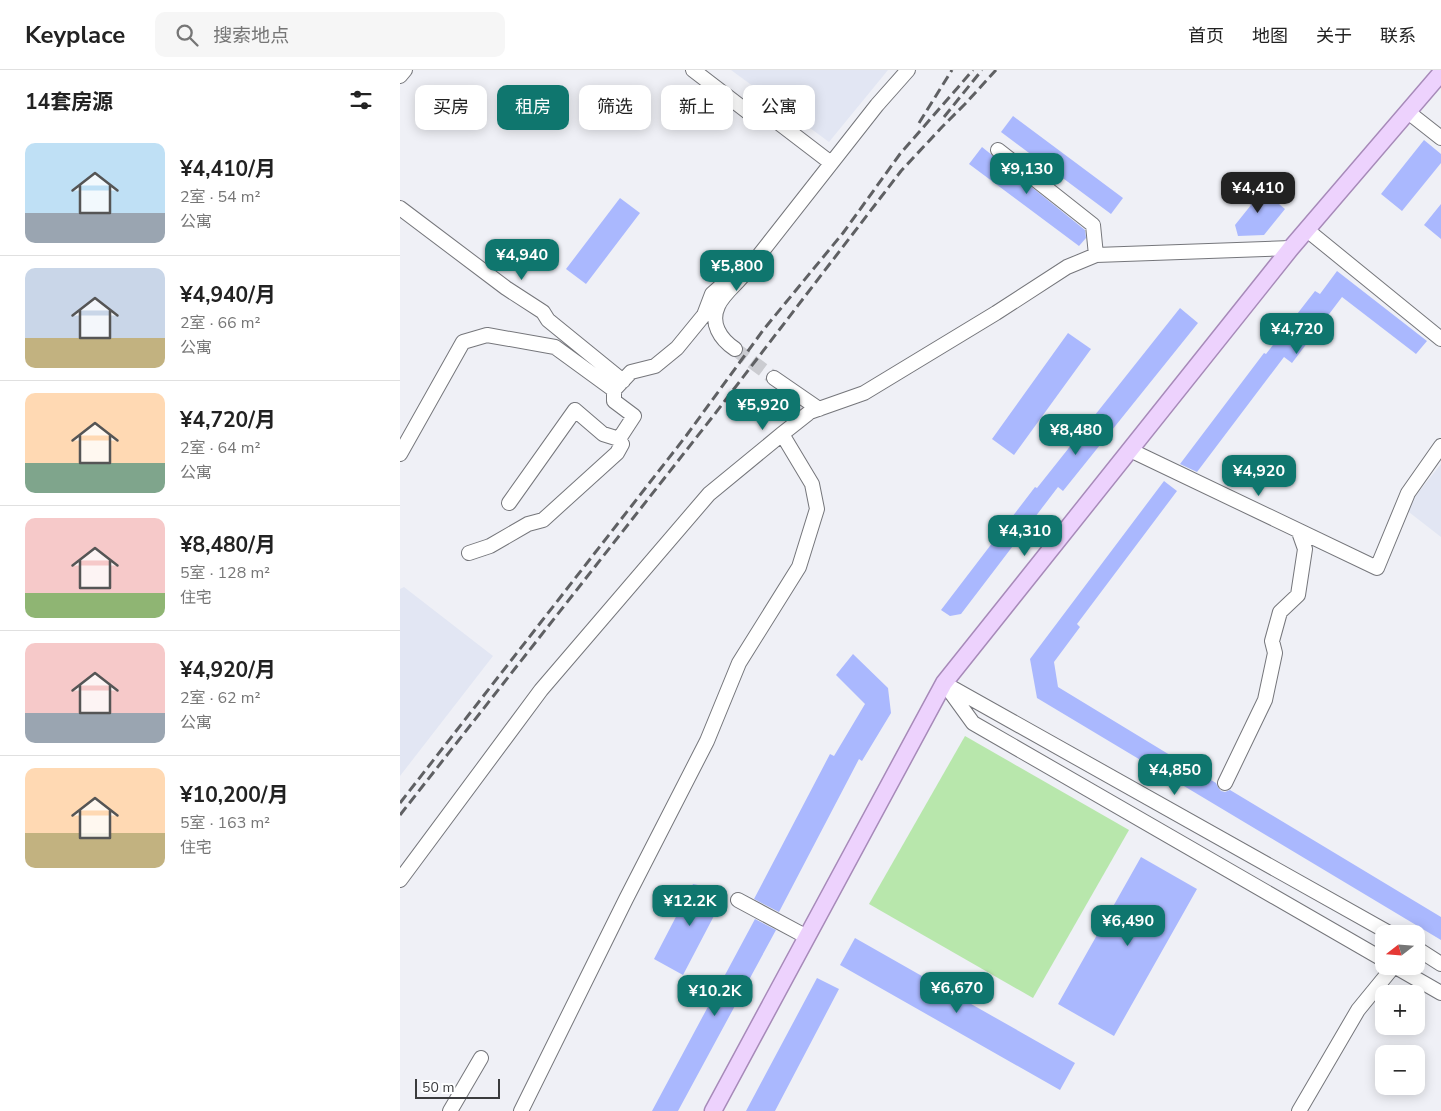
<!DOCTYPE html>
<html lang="zh">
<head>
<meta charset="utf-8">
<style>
	body { margin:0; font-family:"Nunito Sans","Noto Sans SC",sans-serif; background:#f6f6f6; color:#222; height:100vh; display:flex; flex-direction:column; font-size:19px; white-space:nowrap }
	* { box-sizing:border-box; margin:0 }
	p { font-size:16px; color:#767676 }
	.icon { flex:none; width:28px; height:28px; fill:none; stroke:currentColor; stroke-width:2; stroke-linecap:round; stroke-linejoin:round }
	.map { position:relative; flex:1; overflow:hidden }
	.side { display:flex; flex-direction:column; background:#fff; width:400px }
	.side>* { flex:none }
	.banner { position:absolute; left:15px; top:15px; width:475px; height:45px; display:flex; gap:10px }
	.needle { width:32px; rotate:253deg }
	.fabs { position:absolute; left:975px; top:855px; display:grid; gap:10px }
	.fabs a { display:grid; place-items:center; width:50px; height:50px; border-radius:10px; background:#fff; box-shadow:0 2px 12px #0003; font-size:25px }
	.scale { position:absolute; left:15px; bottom:12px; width:85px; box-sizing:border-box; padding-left:5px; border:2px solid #3a3b3d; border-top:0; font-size:14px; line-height:18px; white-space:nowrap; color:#3a3b3d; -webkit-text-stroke:4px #fdfeff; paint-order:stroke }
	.price { position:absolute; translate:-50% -42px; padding:0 11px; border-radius:10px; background:#0f766e; color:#fff; font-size:16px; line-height:32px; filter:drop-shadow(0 1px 2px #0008) }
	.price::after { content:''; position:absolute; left:50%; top:30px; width:15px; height:11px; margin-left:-8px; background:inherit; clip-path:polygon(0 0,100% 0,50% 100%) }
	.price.on { background:#222; color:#fff }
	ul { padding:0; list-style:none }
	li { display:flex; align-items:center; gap:15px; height:125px; padding:0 25px }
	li+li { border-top:1px solid #e0e0e0 }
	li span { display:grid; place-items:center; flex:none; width:140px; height:100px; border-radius:10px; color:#555 }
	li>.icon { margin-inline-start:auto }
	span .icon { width:60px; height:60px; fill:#fffc; stroke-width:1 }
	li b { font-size:21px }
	h2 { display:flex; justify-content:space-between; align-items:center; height:60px; padding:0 25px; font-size:21px }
	.tag { padding:0 18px; border-radius:10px; background:#fff; box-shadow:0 2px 12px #0003; font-size:18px; line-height:45px }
	.tag.on { background:#0f766e; color:#fff }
	header { display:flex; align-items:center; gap:30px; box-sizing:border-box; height:70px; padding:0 25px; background:#fff; border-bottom:1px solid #e0e0e0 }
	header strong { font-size:24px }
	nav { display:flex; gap:28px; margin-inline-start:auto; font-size:18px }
	.search { width:350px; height:45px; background:#f6f6f6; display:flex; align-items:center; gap:12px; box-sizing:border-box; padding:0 18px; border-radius:10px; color:#767676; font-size:19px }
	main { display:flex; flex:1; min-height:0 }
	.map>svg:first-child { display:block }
</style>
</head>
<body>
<header>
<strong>Keyplace</strong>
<div class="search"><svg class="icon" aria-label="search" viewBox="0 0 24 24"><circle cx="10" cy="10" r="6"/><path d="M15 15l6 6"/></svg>搜索地点</div>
<nav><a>首页</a><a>地图</a><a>关于</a><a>联系</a></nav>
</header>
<main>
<section class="side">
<h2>14套房源<svg class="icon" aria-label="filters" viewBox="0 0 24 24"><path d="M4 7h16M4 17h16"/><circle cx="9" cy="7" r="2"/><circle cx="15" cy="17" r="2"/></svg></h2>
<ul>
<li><span style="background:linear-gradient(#bfe0f5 70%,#9aa5b1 0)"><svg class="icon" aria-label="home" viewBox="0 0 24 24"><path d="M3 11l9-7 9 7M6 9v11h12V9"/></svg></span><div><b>¥4,410/月</b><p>2室 · 54 m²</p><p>公寓</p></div></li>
<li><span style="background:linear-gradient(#c9d6e8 70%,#c2b280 0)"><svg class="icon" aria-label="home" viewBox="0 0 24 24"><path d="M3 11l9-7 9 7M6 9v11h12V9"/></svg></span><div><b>¥4,940/月</b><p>2室 · 66 m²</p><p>公寓</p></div></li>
<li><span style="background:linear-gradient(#ffd9b3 70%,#7fa58c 0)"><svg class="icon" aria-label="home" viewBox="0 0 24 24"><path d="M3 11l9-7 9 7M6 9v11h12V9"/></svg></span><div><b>¥4,720/月</b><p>2室 · 64 m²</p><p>公寓</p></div></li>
<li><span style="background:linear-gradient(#f6c9c9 75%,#8fb573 0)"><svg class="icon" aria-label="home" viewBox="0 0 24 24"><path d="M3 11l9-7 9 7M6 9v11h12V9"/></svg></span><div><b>¥8,480/月</b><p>5室 · 128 m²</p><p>住宅</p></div></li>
<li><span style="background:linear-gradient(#f6c9c9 70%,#9aa5b1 0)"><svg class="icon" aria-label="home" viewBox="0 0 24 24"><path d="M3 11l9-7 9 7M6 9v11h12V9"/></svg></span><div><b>¥4,920/月</b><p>2室 · 62 m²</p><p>公寓</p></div></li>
<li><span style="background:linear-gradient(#ffd9b3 65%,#c2b280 0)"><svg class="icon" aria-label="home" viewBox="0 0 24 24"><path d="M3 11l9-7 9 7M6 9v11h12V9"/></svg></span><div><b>¥10,200/月</b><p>5室 · 163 m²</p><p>住宅</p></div></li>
</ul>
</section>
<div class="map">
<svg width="1041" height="1041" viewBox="0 0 1041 1041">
	<rect width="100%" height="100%" fill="#eff0f6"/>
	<!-- built -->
	<path fill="#e2e6f3" d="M331 0H488L429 72Z
		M1041 394V467L1005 439Z
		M4 517 93 586 0 706V519Z"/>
	<!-- green -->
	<path fill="#b8e7ac" d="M565 666 729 760 633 928 469 834Z"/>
	<!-- building -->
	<path fill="#aab8fe" d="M613 46 723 128 711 144 601 62Z
		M1024 70 1041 84V93L1002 141 981 124Z
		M582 77 685 160 686 168 679 176 569 94Z
		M855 114 885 139 864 165 838 166 835 155 851 135 843 129Z
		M220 128 240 143 186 214 166 199Z
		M1041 134V169L1024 155Z
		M937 201 1027 271 1016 284 942 227 892 293 884 287 797 402 780 394 864 283 866 284 915 221 920 224Z
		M780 238 798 253 663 421 658 417 561 544 550 546 541 540 635 417 637 418Z
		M668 263 691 279 614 385 592 369Z
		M764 411 777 421 677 554 680 557 654 592 658 617 816 713 818 717 821 721 825 722 830 720 1041 847V870L637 628 630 589Z
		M453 584 488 618 491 643 462 691 459 689 379 842 354 829 430 684 434 686 465 634 436 605Z
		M741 787 797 819 714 966 658 934Z
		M293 814 327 821 283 905 254 889Z
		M355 849 376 860 278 1041H252Z
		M455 868 675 993 660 1020 440 895Z
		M417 908 439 919 375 1041H346Z"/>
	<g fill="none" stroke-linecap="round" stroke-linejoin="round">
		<!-- minor-tunnel -->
		<path stroke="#cbccd1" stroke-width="14" stroke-dasharray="14 7" stroke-linecap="butt" d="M335 279 374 308"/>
		<defs>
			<path id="minor" d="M293 0 353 46 367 44 431 93
				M0 6 5 0
				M1008 42 1041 68
				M598 80 693 155 696 185
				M0 138 106 218 143 242 148 250 223 311
				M907 160 1041 269
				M335 279C320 269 310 253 318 236 322 226 334 216 341 208
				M374 308 419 339
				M730 380 977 498 1008 423 1041 376
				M0 384 63 272 87 265 155 277 214 320
				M109 433 175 340 203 364 219 369 234 346 214 331V320L231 302 255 296 277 278 304 245 312 224 330 208 342 207 477 35 508 0
				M69 483 90 476 128 454 143 450 217 383 222 374 219 369
				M544 613 573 653 984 890
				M549 616 991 864
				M825 713 865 630 875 583 872 571 880 542 898 525 905 479 899 462
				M0 810 141 620 309 424 382 364 410 342 464 323 596 243 667 197 696 185 891 178
				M338 830 407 867
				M1016 878 1041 894
				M994 896 1041 923
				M50 1041 81 988
				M121 1041 226 829 307 671 339 593 399 497 417 439 412 414 382 364
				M899 1041 958 940 994 896"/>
			<path id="major" d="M313 1041 544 613 891 178 1041 3"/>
		</defs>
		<!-- minor casing -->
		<use href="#minor" stroke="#75767b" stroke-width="16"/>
		<!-- major casing -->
		<use href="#major" stroke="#a78ab9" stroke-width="19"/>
		<!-- minor -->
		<use href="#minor" stroke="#fff" stroke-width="14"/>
		<!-- major -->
		<use href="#major" stroke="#edd2fd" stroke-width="16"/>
		<!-- rail -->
		<path stroke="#5f6063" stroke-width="3" stroke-dasharray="10 5" stroke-linecap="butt" d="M544 47 582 0
			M519 53 552 0
			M0 733 286 366 364 259 443 163 500 84 573 0
			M0 745 314 345 501 101 542 57 565 34 596 0"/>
	</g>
</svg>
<div class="fabs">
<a><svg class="needle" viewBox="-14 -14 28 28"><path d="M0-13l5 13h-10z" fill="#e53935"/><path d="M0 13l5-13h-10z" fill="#767676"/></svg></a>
<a>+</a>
<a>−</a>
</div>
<div class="scale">50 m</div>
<b class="price" style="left:627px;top:125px">¥9,130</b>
<b class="price on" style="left:858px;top:144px">¥4,410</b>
<b class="price" style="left:122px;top:211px">¥4,940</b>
<b class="price" style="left:337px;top:222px">¥5,800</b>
<b class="price" style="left:897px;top:285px">¥4,720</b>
<b class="price" style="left:363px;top:361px">¥5,920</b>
<b class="price" style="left:676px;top:386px">¥8,480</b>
<b class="price" style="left:859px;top:427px">¥4,920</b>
<b class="price" style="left:625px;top:487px">¥4,310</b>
<b class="price" style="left:775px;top:726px">¥4,850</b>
<b class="price" style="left:290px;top:857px">¥12.2K</b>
<b class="price" style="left:728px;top:877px">¥6,490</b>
<b class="price" style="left:557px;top:944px">¥6,670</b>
<b class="price" style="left:315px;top:947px">¥10.2K</b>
<div class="banner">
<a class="tag">买房</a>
<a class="tag on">租房</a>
<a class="tag">筛选</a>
<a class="tag">新上</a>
<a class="tag">公寓</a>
</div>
</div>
</main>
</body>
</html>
